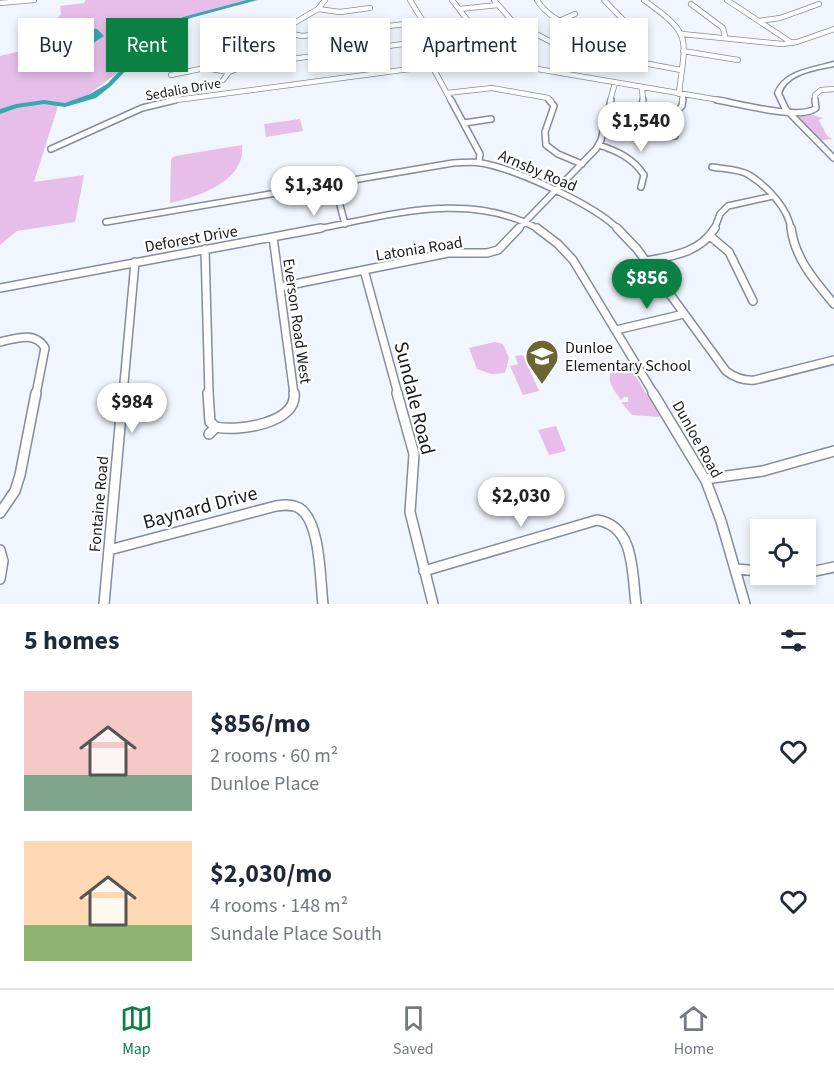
<!DOCTYPE html>
<html lang="en">
<head>
<meta charset="utf-8">
<style>
	body { margin:0; font-family:"Source Sans 3",sans-serif; background:#f2f2f3; color:#1f2937; height:100vh; display:flex; flex-direction:column; font-size:22px; white-space:nowrap }
	* { box-sizing:border-box; margin:0 }
	p { font-size:20px; color:#747a83 }
	.icon { flex:none; width:33px; height:33px; fill:none; stroke:currentColor; stroke-width:2; stroke-linecap:round; stroke-linejoin:round }
	.map { position:relative; height:604px; overflow:hidden }
	.panel { display:flex; flex-direction:column; background:#fff; flex:1 }
	.panel>* { flex:none }
	.hud { position:absolute; left:18px; top:18px; width:798px; height:54px; display:flex; gap:12px }
	.fabs { position:absolute; left:750px; top:519px; display:grid; gap:12px }
	.fabs a { display:grid; place-items:center; width:66px; height:66px; border-radius:0px; background:#fff; box-shadow:0 3px 9px #0003; font-size:30px }
	.price { position:absolute; translate:-50% -51px; padding:0 14px; border-radius:21px; background:#fff; color:#222; font-size:20px; line-height:39px; filter:drop-shadow(0 2px 3px #0008) }
	.price::after { content:''; position:absolute; left:50%; top:36px; width:18px; height:14px; margin-left:-9px; background:inherit; clip-path:polygon(0 0,100% 0,50% 100%) }
	.price.current { background:#0b8043; color:#fff }
	ul { padding:0; list-style:none }
	li { display:flex; align-items:center; gap:18px; height:150px; padding:0 24px }
	li span { display:grid; place-items:center; flex:none; width:168px; height:120px; border-radius:0px; color:#555 }
	li>.icon { margin-inline-start:auto }
	span .icon { width:72px; height:72px; fill:#fffc; stroke-width:1 }
	li b { font-size:26px }
	h2 { display:flex; justify-content:space-between; align-items:center; height:72px; padding:0 24px; font-size:26px }
	.tag { padding:0 21px; border-radius:0px; background:#fff; box-shadow:0 3px 9px #0003; font-size:21px; line-height:54px }
	.tag.current { background:#0b8043; color:#fff }
	.tabs { display:flex; justify-content:space-around; align-items:center; height:84px; border-top:2px solid #e0e1e3; background:#fff; font-size:16px; color:#747a83 }
	.tabs a { display:grid; justify-items:center; gap:3px }
	.tabs .current { color:#0b8043 }
	.map>svg:first-child { display:block }
</style>
</head>
<body>
<div class="map">
<svg width="834" height="604" viewBox="0 0 834 604">
	<rect width="100%" height="100%" fill="#f1f5fd"/>
	<!-- green -->
	<path fill="#e7beea" d="M86 0H259L192 17 77 103 58 106 34 182 84 175 75 222 17 231 0 245V56C18 51 53 48 58 28L54 22 61 14 60 6 84 3Z
		M812 115 823 118 819 120 827 136 832 139 819 141 796 117Z
		M300 119 303 131 266 137 264 124Z
		M242 145C246 182 197 197 170 203L171 159 175 156Z
		M495 342 503 344 509 358 505 373 491 374 477 369 469 348Z
		M523 355 539 391 523 395 510 366 518 364 515 356Z
		M627 362 660 416 658 417 632 415 621 402H628V397H624L621 400C615 391 606 382 611 371Z
		M556 426 566 451 549 455 538 430Z"/>
	<!-- water -->
	<path fill="#37a9ad" d="M78 27 97 29 104 36 87 47 57 48 59 43 68 40 65 29Z"/>
	<g fill="none" stroke-linecap="round" stroke-linejoin="round">
		<!-- river -->
		<path fill="#37a9ad" fill-rule="evenodd" d="M247 0H257L187 19 142 54 111 86 96 98 65 107 44 104 17 108 0 114V109L16 104 44 100 65 103 90 94 107 84 138 52 183 17Z"/>
		<defs>
			<path id="minor-far3" d="M410 0 435 41
				M452 0 478 34 509 52 508 64
				M494 0 513 22 563 48 681 70
				M537 0C556 31 603 35 636 40
				M604 0 635 32 632 61
				M644 0C694 36 685 37 679 94
				M727 0 792 43
				M0 3 34 0
				M691 4 723 28 725 37
				M318 9 340 12 370 8
				M459 9 498 5
				M561 20 575 14
				M759 21 780 18 819 4
				M278 31 302 36 423 22
				M682 34 782 44 797 42 834 29
				M226 43 264 44
				M683 51 738 60
				M266 63 263 46 267 39 318 9 325 0
				M432 66 451 101
				M171 75 205 68 229 72
				M223 80 229 72 247 65 478 34
				M642 88 643 101
				M447 93 492 88 548 98 551 101
				M169 101 462 62 508 64 725 101
				M610 101 615 83
				M682 101 683 95
				M815 101V95L821 90 834 89"/>
			<path id="minor-far2" d="M451 100 480 154 479 162
				M549 100 554 106 545 132 546 145 558 154 582 164
				M717 100C737 103 801 121 816 108L815 100
				M605 122 675 136 677 111 682 106 683 100
				M464 123 491 119
				M639 129 643 100
				M599 145C617 151 633 158 644 175L641 187
				M51 149 142 108 175 100
				M712 167C723 169 740 169 749 175 767 186 789 209 791 230
				M334 183 345 224
				M106 222 453 163C462 163 472 161 481 163 516 169 595 205 619 230
				M312 230C388 216 469 189 540 230
				M517 230 596 149 601 140 611 100
				M714 230 720 214 728 206 773 196"/>
			<path id="minor-far1" d="M537 228 558 244 573 260 654 394
				M617 228 637 249 726 371C735 378 744 381 755 380L834 360
				M791 228C795 259 815 281 834 304
				M710 236 729 252 753 301
				M273 237 294 394
				M205 249 209 394
				M646 261C672 256 700 253 715 228
				M364 270 398 394
				M280 287 448 253H487L498 250 519 228
				M0 288 321 228
				M616 330 684 314
				M0 342C16 338 36 331 45 348L36 394
				M123 394 135 262"/>
			<path id="minor" d="M208 393 210 422 216 427
				M397 393 414 454 410 512 433 604
				M653 393 706 481 721 521 745 604
				M216 427C238 432 298 423 294 393
				M209 434 216 427
				M705 479 763 471 834 451
				M0 513 15 491 20 475 36 393
				M0 550 3 561 0 579
				M109 550 276 506C284 505 292 504 299 508 321 521 320 581 323 604
				M736 569 760 571
				M424 571 597 520C635 526 632 573 636 604
				M806 573 834 567
				M104 604 123 393"/>
			<path id="tertiary" d="M834 62V66C815 70 788 73 781 93L788 108 834 155V161L832 160 783 110 775 93C784 70 813 68 834 62Z"/>
		</defs>
		<!-- minor-far3 casing -->
		<use href="#minor-far3" stroke="#838d9d" stroke-width="6"/>
		<!-- minor-far2 casing -->
		<use href="#minor-far2" stroke="#838d9d" stroke-width="8"/>
		<!-- minor-far1 casing -->
		<use href="#minor-far1" stroke="#838d9d" stroke-width="10"/>
		<!-- minor casing -->
		<use href="#minor" stroke="#838d9d" stroke-width="12"/>
		<!-- tertiary casing -->
		<use href="#tertiary" stroke="#838d9d" stroke-width="3"/>
		<!-- minor-far3 -->
		<use href="#minor-far3" stroke="#fff" stroke-width="4.5"/>
		<!-- minor-far2 -->
		<use href="#minor-far2" stroke="#fff" stroke-width="5"/>
		<!-- minor-far1 -->
		<use href="#minor-far1" stroke="#fff" stroke-width="7"/>
		<!-- minor -->
		<use href="#minor" stroke="#fff" stroke-width="9"/>
		<!-- tertiary -->
		<use href="#tertiary" fill="#fff" fill-rule="evenodd"/>
	</g>
	<!-- icons -->
	<defs>
		<symbol id="school-pin" viewBox="-11 -11 22 30"><path d="M0 17L-7.5 6A9.5 9.5 0 1 1 7.5 6Z" fill="#6b6633" stroke="#fff"/><path d="M0-5L7-2L0 1L-7-2ZM-4 1L0 2.5L4 1V4Q0 6-4 4Z" fill="#fff"/></symbol>
	</defs>
	<g fill-rule="evenodd">
		<use href="#school-pin" x="523" y="337" width="38" height="52"/>
	</g>
	<g text-anchor="middle" stroke-width="4.5" stroke-linejoin="round" paint-order="stroke">
		<!-- far-street labels -->
		<g font-size="14" fill="#161a20" stroke="#fff">
			<text transform="translate(183 89) rotate(-10)" y="5">Sedalia Drive</text>
		</g>
		<!-- street labels -->
		<g font-size="16" fill="#161a20" stroke="#fff">
			<text transform="translate(538 170) rotate(23)" y="6">Arnsby Road</text>
			<text transform="translate(191 238) rotate(-10)" y="6">Deforest Drive</text>
			<text transform="translate(419 248) rotate(-9)" y="6">Latonia Road</text>
			<text transform="translate(298 321) rotate(82)" y="6">Everson Road West</text>
			<text transform="translate(698 439) rotate(61)" y="6">Dunloe Road</text>
			<text transform="translate(98 504) rotate(-85)" y="6">Fontaine Road</text>
		</g>
		<!-- poi labels -->
		<g font-size="16" fill="#161a20" stroke="#fff" text-anchor="start">
			<text x="565" y="353">Dunloe<tspan x="565" dy="18">Elementary School</tspan></text>
		</g>
		<!-- near-street labels -->
		<g font-size="20" fill="#161a20" stroke="#fff">
			<text transform="translate(415 398) rotate(76)" y="7">Sundale Road</text>
			<text transform="translate(200 507) rotate(-15)" y="7">Baynard Drive</text>
		</g>
	</g>
</svg>
<div class="fabs">
<a><svg class="icon" aria-label="locate" viewBox="0 0 24 24"><circle cx="12" cy="12" r="6"/><path d="M12 2v4M12 18v4M2 12h4M18 12h4"/></svg></a>
</div>
<b class="price" style="left:641px;top:153px">$1,540</b>
<b class="price" style="left:314px;top:217px">$1,340</b>
<b class="price current" style="left:647px;top:310px">$856</b>
<b class="price" style="left:132px;top:434px">$984</b>
<b class="price" style="left:521px;top:528px">$2,030</b>
<div class="hud">
<a class="tag">Buy</a>
<a class="tag current">Rent</a>
<a class="tag">Filters</a>
<a class="tag">New</a>
<a class="tag">Apartment</a>
<a class="tag">House</a>
</div>
</div>
<section class="panel">
<h2>5 homes<svg class="icon" aria-label="filters" viewBox="0 0 24 24"><path d="M4 7h16M4 17h16"/><circle cx="9" cy="7" r="2"/><circle cx="15" cy="17" r="2"/></svg></h2>
<ul>
<li><span style="background:linear-gradient(#f6c9c9 70%,#7fa58c 0)"><svg class="icon" aria-label="home" viewBox="0 0 24 24"><path d="M3 11l9-7 9 7M6 9v11h12V9"/></svg></span><div><b>$856/mo</b><p>2 rooms · 60 m²</p><p>Dunloe Place</p></div><svg class="icon" aria-label="heart" viewBox="0 0 24 24"><path d="M12 20l-8-8c-3-5 5-10 8-4 3-6 11-1 8 4z"/></svg></li>
<li><span style="background:linear-gradient(#ffd9b3 70%,#8fb573 0)"><svg class="icon" aria-label="home" viewBox="0 0 24 24"><path d="M3 11l9-7 9 7M6 9v11h12V9"/></svg></span><div><b>$2,030/mo</b><p>4 rooms · 148 m²</p><p>Sundale Place South</p></div><svg class="icon" aria-label="heart" viewBox="0 0 24 24"><path d="M12 20l-8-8c-3-5 5-10 8-4 3-6 11-1 8 4z"/></svg></li>
</ul>
</section>
<nav class="tabs">
<a class="current"><svg class="icon" aria-label="map" viewBox="0 0 24 24"><path d="M3 6l6-2 6 2 6-2v14l-6 2-6-2-6 2zM9 4v14M15 6v14"/></svg>Map</a>
<a><svg class="icon" aria-label="saved" viewBox="0 0 24 24"><path d="M7 4h10v16l-5-4-5 4z"/></svg>Saved</a>
<a><svg class="icon" aria-label="home" viewBox="0 0 24 24"><path d="M3 11l9-7 9 7M6 9v11h12V9"/></svg>Home</a>
</nav>
</body>
</html>
